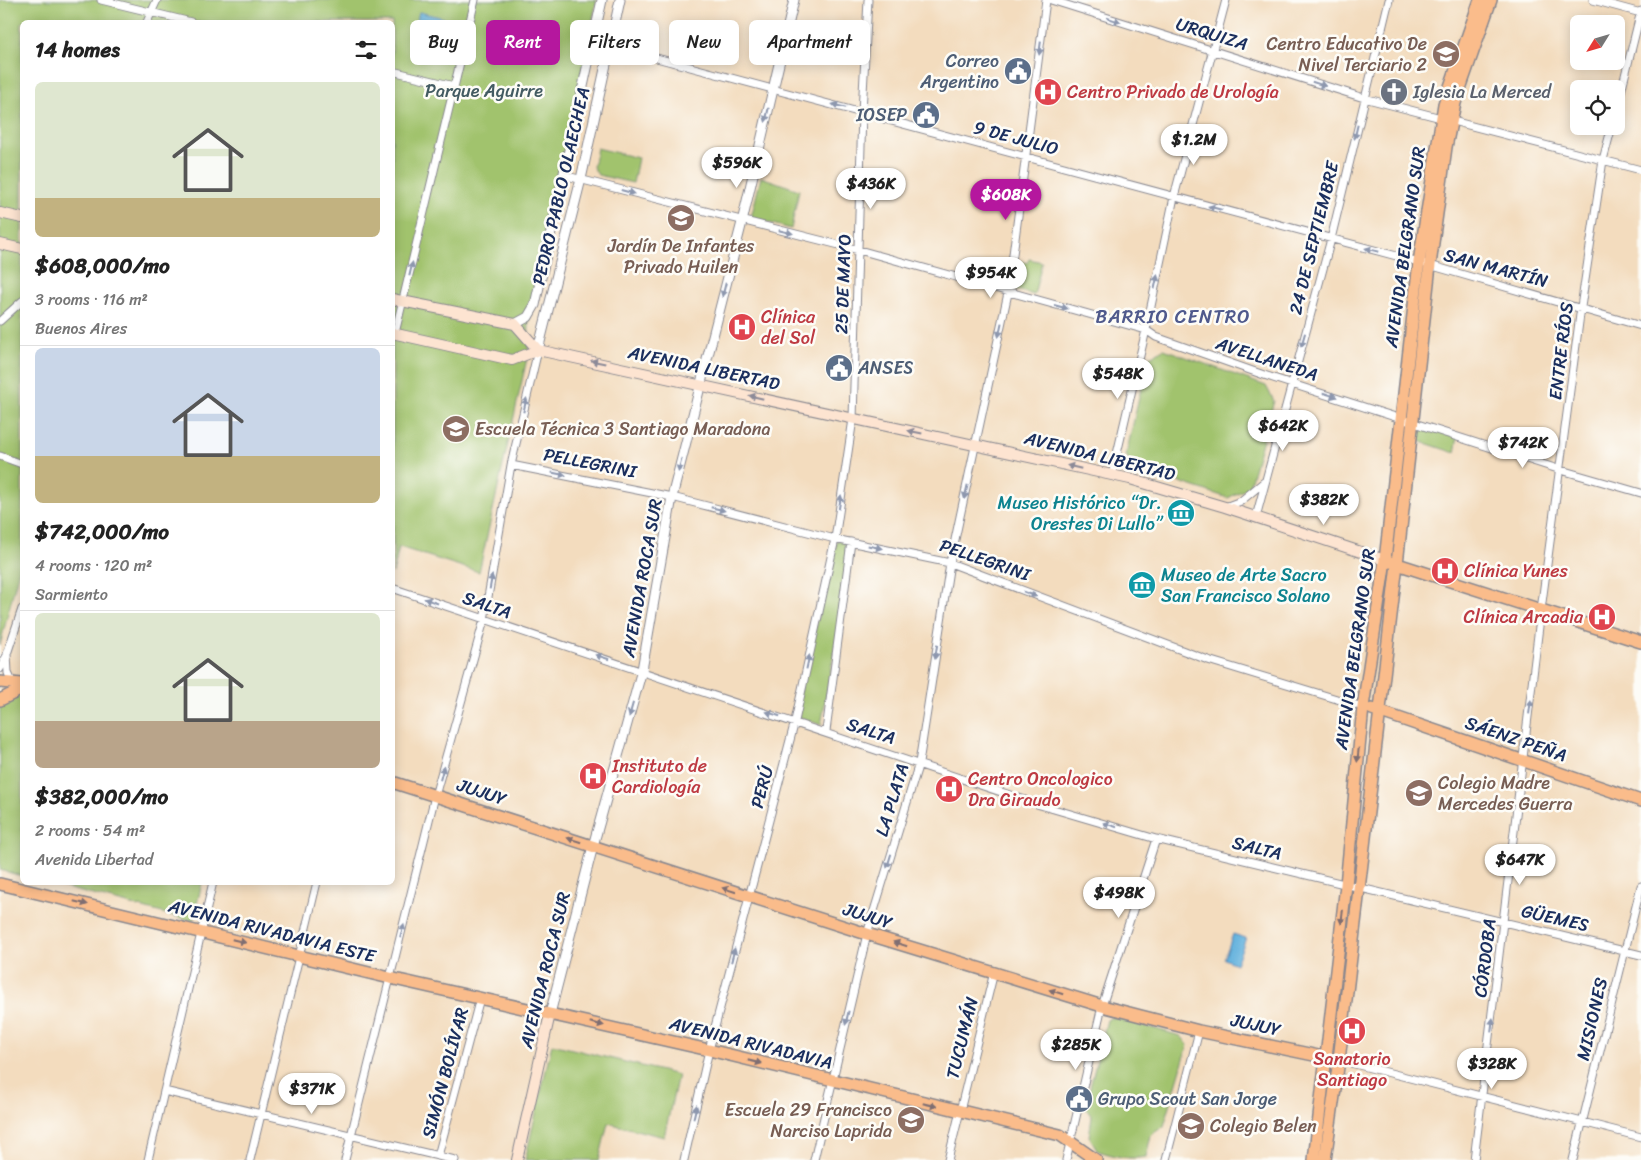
<!DOCTYPE html>
<html lang="en">
<head>
<meta charset="utf-8">
<style>
	body { margin:0; font-family:Sriracha,sans-serif; background:#f6f6f6; color:#222; height:100vh; display:flex; flex-direction:column; font-size:19px; white-space:nowrap }
	* { box-sizing:border-box; margin:0 }
	p { font-size:16px; color:#767676 }
	.icon { flex:none; width:28px; height:28px; fill:none; stroke:currentColor; stroke-width:2; stroke-linecap:round; stroke-linejoin:round }
	.map { position:relative; flex:1; overflow:hidden }
	.side { position:absolute; left:20px; top:20px; width:375px; height:865px; display:flex; flex-direction:column; background:#fff; border-radius:8px; box-shadow:0 2px 12px #0003 }
	.side>* { flex:none }
	.hud { position:absolute; left:410px; top:20px; width:475px; height:45px; display:flex; gap:10px }
	.needle { width:32px; rotate:233deg }
	.tools { position:absolute; left:1570px; top:15px; display:grid; gap:10px }
	.tools a { display:grid; place-items:center; width:55px; height:55px; border-radius:8px; background:#fff; box-shadow:0 2px 12px #0003; font-size:25px }
	.price { position:absolute; translate:-50% -42px; padding:0 11px; border-radius:18px; background:#fff; color:#222; font-size:16px; line-height:32px; filter:drop-shadow(0 1px 2px #0008) }
	.price::after { content:''; position:absolute; left:50%; top:30px; width:15px; height:11px; margin-left:-8px; background:inherit; clip-path:polygon(0 0,100% 0,50% 100%) }
	.price.on { background:#b5179e; color:#fff }
	ul { padding:0; list-style:none }
	li { display:grid; align-content:center; gap:10px; height:265px; padding:0 15px }
	li+li { border-top:1px solid #e0e0e0 }
	li span { display:grid; place-items:center; height:155px; border-radius:8px; color:#555 }
	li>.icon { margin-inline-start:auto }
	span .icon { width:90px; height:90px; fill:#fffc; stroke-width:1 }
	li b { font-size:21px }
	h2 { display:flex; justify-content:space-between; align-items:center; height:60px; padding:0 15px; font-size:21px }
	.chip { padding:0 18px; border-radius:8px; background:#fff; box-shadow:0 2px 12px #0003; font-size:18px; line-height:45px }
	.chip.on { background:#b5179e; color:#fff }
	.map>svg:first-child { display:block }
</style>
</head>
<body>
<div class="map">
<svg width="1641" height="1160" viewBox="0 0 1641 1160">
	<rect width="100%" height="100%" fill="#fdfcf7"/>
	<filter id="ink" filterUnits="userSpaceOnUse"><feTurbulence type="fractalNoise" baseFrequency=".02" numOctaves="2"/><feDisplacementMap in="SourceGraphic" scale="10" xChannelSelector="R" yChannelSelector="G"/><feConvolveMatrix kernelMatrix="1 2 1 2 8 2 1 2 1" color-interpolation-filters="sRGB"/></filter>
	<filter id="wash" filterUnits="userSpaceOnUse"><feTurbulence type="fractalNoise" baseFrequency=".0096" numOctaves="4" result="noise"/><feDisplacementMap in="SourceGraphic" scale="20" xChannelSelector="R" yChannelSelector="G"/><feGaussianBlur stdDeviation="1.12" result="paint"/><feColorMatrix in="noise" values="0 0 0 0 0 0 0 0 0 0 0 0 0 0 0 0 0 1.4 0 .05"/><feComposite in="paint" operator="in"/></filter>
	<g filter="url(#wash)">
		<rect width="100%" height="100%" fill="#f3dcbe"/>
		<!-- green -->
		<path fill="#a1c36d" stroke="#5e7966" d="M0 0H597L529 322 528 354 479 572 399 547 393 573 392 22H22V558L0 645Z
			M597 148 638 158 633 183 598 175 593 167Z
			M761 177 799 190 791 229 751 218Z
			M1029 259 1042 262 1034 295 1014 289 1019 261 1027 263Z
			M1164 349 1266 386 1274 401 1249 487 1228 498 1134 467 1126 455 1148 358Z
			M1417 423 1458 436 1455 453 1416 440Z
			M837 540 853 545 821 725 794 715Z
			M22 695V876L0 870V708L13 698Z
			M47 883H202L193 921Z
			M1112 1017 1181 1036 1188 1045 1164 1126 1151 1135 1146 1157C1128 1160 1115 1156 1098 1151L1089 1136 1092 1117 1085 1107 1107 1020Z
			M552 1044 678 1075 664 1137 608 1123 599 1160H525Z"/>
		<!-- water -->
		<path fill="#62b1dd" stroke="#3e709e" d="M419 12 444 18 440 37 415 30Z
			M1233 934 1246 938 1236 964 1224 959Z"/>
	</g>
	<g filter="url(#ink)">
		<g fill="none" stroke-linecap="round" stroke-linejoin="round">
			<defs>
				<path id="minor" d="M101 0 191 22
					M1051 0 1364 98 1641 170
					M1593 0 1641 13
					M147 22 157 0
					M593 41 1419 262 1641 326
					M392 71 454 86
					M1616 112 1641 11
					M563 175 859 250 1146 330 1156 337 1264 375 1561 470 1641 493
					M0 321 22 301
					M395 333 475 0
					M0 456 22 464
					M511 465 672 497 835 539 950 563 1208 660 1363 707
					M1112 475 1146 330 1174 197 1226 0
					M1225 507 1241 501 1264 482
					M1256 517 1331 239 1389 0
					M392 588 1040 805 1156 839 1641 955
					M0 669 6 657
					M14 686 8 673 7 654 22 609
					M826 731 851 542
					M1339 1060 1641 1137
					M164 1091 455 1160
					M438 1156 480 998
					M148 1160 213 882
					M250 1160 317 882
					M345 1160 435 796 484 620 511 465 538 350
					M684 1160 709 1050 795 721 835 539 853 419 862 112 868 0
					M814 1160 867 934 919 763 950 563 1008 293 1046 0
					M948 1160 994 972
					M1066 1160 1102 1006 1156 839
					M1166 1160 1199 1031
					M1474 1160 1541 610 1581 307 1603 160 1612 126
					M1573 1160 1641 886"/>
				<path id="tertiary" d="M515 324 528 317 535 305 602 0
					M538 350 581 179 620 0
					M550 1014 593 846 642 670 672 497 742 222 794 0"/>
				<path id="secondary" d="M0 213 22 218
					M0 244 22 249
					M392 299 515 324 538 350
					M392 333 512 360 538 350
					M538 350 1130 479 1225 507 1385 560
					M517 1160 550 1014"/>
				<path id="primary" d="M1391 562 1641 642
					M0 682 22 684
					M0 700 22 689
					M1372 709 1641 801
					M392 782 867 934 1102 1006 1199 1031 1333 1059
					M0 884 390 978 709 1050 1060 1135 1096 1160
					M1314 1160 1346 885 1363 707 1385 560 1419 262 1444 104 1480 0
					M1325 1160 1339 1060 1397 564 1430 265 1446 147 1455 103 1491 0"/>
			</defs>
			<!-- minor casing -->
			<use href="#minor" stroke="#87868e" stroke-width="9"/>
			<!-- tertiary casing -->
			<use href="#tertiary" stroke="#87868e" stroke-width="11"/>
			<!-- secondary casing -->
			<use href="#secondary" stroke="#87868e" stroke-width="12"/>
			<!-- primary casing -->
			<use href="#primary" stroke="#87868e" stroke-width="14"/>
			<!-- minor -->
			<use href="#minor" stroke="#fff" stroke-width="7"/>
			<!-- tertiary -->
			<use href="#tertiary" stroke="#fff" stroke-width="9"/>
			<!-- secondary -->
			<use href="#secondary" stroke="#fde4d1" stroke-width="10"/>
			<!-- primary -->
			<use href="#primary" stroke="#fabc8b" stroke-width="11"/>
		</g>
		<!-- one-way arrows -->
		<defs><path id="oneway-solid" d="M-6-.8H1V-3.2L6.5 0L1 3.2V.8H-6Z" transform="scale(1.25)"/></defs>
		<g fill="#8d97ae">
			<use href="#oneway-solid" transform="translate(1114 20) rotate(17)"/>
			<use href="#oneway-solid" transform="translate(1040 48) rotate(97)"/>
			<use href="#oneway-solid" transform="translate(1319 84) rotate(17)"/>
			<use href="#oneway-solid" transform="translate(839 106) rotate(-166)"/>
			<use href="#oneway-solid" transform="translate(767 115) rotate(103)"/>
			<use href="#oneway-solid" transform="translate(1356 132) rotate(103)"/>
			<use href="#oneway-solid" transform="translate(628 192) rotate(15)"/>
			<use href="#oneway-solid" transform="translate(1215 208) rotate(-165)"/>
			<use href="#oneway-solid" transform="translate(786 232) rotate(13)"/>
			<use href="#oneway-solid" transform="translate(1372 250) rotate(-166)"/>
			<use href="#oneway-solid" transform="translate(411 269) rotate(-77)"/>
			<use href="#oneway-solid" transform="translate(1156 282) rotate(-78)"/>
			<use href="#oneway-solid" transform="translate(724 290) rotate(104)"/>
			<use href="#oneway-solid" transform="translate(1061 307) rotate(15)"/>
			<use href="#oneway-solid" transform="translate(1000 330) rotate(102)"/>
			<use href="#oneway-solid" transform="translate(1303 340) rotate(106)"/>
			<use href="#oneway-solid" transform="translate(1330 395) rotate(17)"/>
			<use href="#oneway-solid" transform="translate(525 405) rotate(-77)"/>
			<use href="#oneway-solid" transform="translate(680 465) rotate(104)"/>
			<use href="#oneway-solid" transform="translate(559 474) rotate(11)"/>
			<use href="#oneway-solid" transform="translate(966 492) rotate(103)"/>
			<use href="#oneway-solid" transform="translate(840 502) rotate(-81)"/>
			<use href="#oneway-solid" transform="translate(718 509) rotate(14)"/>
			<use href="#oneway-solid" transform="translate(875 547) rotate(12)"/>
			<use href="#oneway-solid" transform="translate(491 582) rotate(-80)"/>
			<use href="#oneway-solid" transform="translate(1030 594) rotate(21)"/>
			<use href="#oneway-solid" transform="translate(431 601) rotate(-161)"/>
			<use href="#oneway-solid" transform="translate(936 652) rotate(99)"/>
			<use href="#oneway-solid" transform="translate(602 657) rotate(-162)"/>
			<use href="#oneway-solid" transform="translate(808 662) rotate(-78)"/>
			<use href="#oneway-solid" transform="translate(1530 707) rotate(-83)"/>
			<use href="#oneway-solid" transform="translate(631 710) rotate(106)"/>
			<use href="#oneway-solid" transform="translate(773 714) rotate(-162)"/>
			<use href="#oneway-solid" transform="translate(442 773) rotate(-75)"/>
			<use href="#oneway-solid" transform="translate(1110 825) rotate(-163)"/>
			<use href="#oneway-solid" transform="translate(889 861) rotate(107)"/>
			<use href="#oneway-solid" transform="translate(402 931) rotate(-76)"/>
			<use href="#oneway-solid" transform="translate(733 955) rotate(-76)"/>
			<use href="#oneway-solid" transform="translate(847 1018) rotate(103)"/>
			<use href="#oneway-solid" transform="translate(1492 1025) rotate(-83)"/>
			<use href="#oneway-solid" transform="translate(695 1112) rotate(-77)"/>
		</g>
		<g fill="#8c8a98">
			<use href="#oneway-solid" transform="translate(598 362) rotate(-168)"/>
			<use href="#oneway-solid" transform="translate(756 397) rotate(-167)"/>
			<use href="#oneway-solid" transform="translate(915 432) rotate(-168)"/>
			<use href="#oneway-solid" transform="translate(1074 467) rotate(-167)"/>
		</g>
		<g fill="#7f6e72">
			<use href="#oneway-solid" transform="translate(1358 755) rotate(96)"/>
			<use href="#oneway-solid" transform="translate(574 840) rotate(-162)"/>
			<use href="#oneway-solid" transform="translate(729 890) rotate(-162)"/>
			<use href="#oneway-solid" transform="translate(81 903) rotate(13)"/>
			<use href="#oneway-solid" transform="translate(1342 917) rotate(97)"/>
			<use href="#oneway-solid" transform="translate(239 941) rotate(14)"/>
			<use href="#oneway-solid" transform="translate(900 944) rotate(-163)"/>
			<use href="#oneway-solid" transform="translate(1056 992) rotate(-163)"/>
			<use href="#oneway-solid" transform="translate(597 1024) rotate(13)"/>
			<use href="#oneway-solid" transform="translate(755 1062) rotate(14)"/>
			<use href="#oneway-solid" transform="translate(930 1105) rotate(13)"/>
		</g>
	</g>
	<!-- icons -->
	<defs>
		<symbol id="university-disc" viewBox="-11 -11 22 22"><circle r="9.5" fill="#8d6e63" stroke="#fdfcf7"/><path d="M0-5L7-2L0 1L-7-2ZM-4 1L0 2.5L4 1V4Q0 6-4 4Z" fill="#fff"/></symbol>
		<symbol id="civic-disc" viewBox="-11 -11 22 22"><circle r="9.5" fill="#5c6f8a" stroke="#fdfcf7"/><path d="M-.6-6.5H3V-4.5H.6V-3L4-1V1h2V6H-6V1h2V-1L-.6-3ZM-1.2 2.5V6h2.4V2.5Z" fill="#fff"/></symbol>
		<symbol id="hospital-disc" viewBox="-11 -11 22 22"><circle r="9.5" fill="#e0444e" stroke="#fdfcf7"/><path d="M-5-5h3v3.5h4V-5h3V5h-3V1.5h-4V5h-3Z" fill="#fff"/></symbol>
		<symbol id="church-disc" viewBox="-11 -11 22 22"><circle r="9.5" fill="#6b7280" stroke="#fdfcf7"/><path d="M-1.2-6h2.4v3.5h3.3v2.4h-3.3V6h-2.4V-.1h-3.3v-2.4h3.3Z" fill="#fff"/></symbol>
		<symbol id="school-disc" viewBox="-11 -11 22 22"><circle r="9.5" fill="#8d6e63" stroke="#fdfcf7"/><path d="M0-5L7-2L0 1L-7-2ZM-4 1L0 2.5L4 1V4Q0 6-4 4Z" fill="#fff"/></symbol>
		<symbol id="museum-disc" viewBox="-11 -11 22 22"><circle r="9.5" fill="#0f9aa8" stroke="#fdfcf7"/><path d="M0-6L6-3V-2H-6V-3ZM-5-1h2V3h-2ZM-1-1h2V3h-2ZM3-1h2V3H3ZM-6 4H6V6H-6Z" fill="#fff"/></symbol>
	</defs>
	<g fill-rule="evenodd">
		<use href="#university-disc" x="1430" y="38" width="32" height="32"/>
		<use href="#civic-disc" x="1002" y="55" width="32" height="32"/>
		<use href="#hospital-disc" x="1032" y="76" width="32" height="32"/>
		<use href="#church-disc" x="1378" y="76" width="32" height="32"/>
		<use href="#civic-disc" x="910" y="99" width="32" height="32"/>
		<use href="#school-disc" x="665" y="202" width="32" height="32"/>
		<use href="#hospital-disc" x="726" y="311" width="32" height="32"/>
		<use href="#civic-disc" x="823" y="352" width="32" height="32"/>
		<use href="#school-disc" x="440" y="413" width="32" height="32"/>
		<use href="#museum-disc" x="1165" y="497" width="32" height="32"/>
		<use href="#hospital-disc" x="1429" y="555" width="32" height="32"/>
		<use href="#museum-disc" x="1126" y="569" width="32" height="32"/>
		<use href="#hospital-disc" x="1586" y="601" width="32" height="32"/>
		<use href="#hospital-disc" x="577" y="760" width="32" height="32"/>
		<use href="#hospital-disc" x="933" y="773" width="32" height="32"/>
		<use href="#school-disc" x="1403" y="777" width="32" height="32"/>
		<use href="#hospital-disc" x="1336" y="1015" width="32" height="32"/>
		<use href="#civic-disc" x="1063" y="1083" width="32" height="32"/>
		<use href="#school-disc" x="895" y="1104" width="32" height="32"/>
		<use href="#school-disc" x="1175" y="1110" width="32" height="32"/>
	</g>
	<g text-anchor="middle" stroke-width="5" stroke-linejoin="round" paint-order="stroke">
		<!-- street labels -->
		<g font-size="18" fill="#1b2f5e" stroke="#fdfcf7">
			<text transform="translate(1212 34) rotate(17)" y="6">URQUIZA</text>
			<text transform="translate(1016 138) rotate(15)" y="6">9 DE JULIO</text>
			<text transform="translate(561 186) rotate(-77)" y="6">PEDRO PABLO OLAECHEA</text>
			<text transform="translate(1314 238) rotate(-76)" y="6">24 DE SEPTIEMBRE</text>
			<text transform="translate(1405 247) rotate(-82)" y="6">AVENIDA BELGRANO SUR</text>
			<text transform="translate(1496 268) rotate(15)" y="6">SAN MARTÍN</text>
			<text transform="translate(843 284) rotate(-88)" y="6">25 DE MAYO</text>
			<text transform="translate(1561 351) rotate(-83)" y="6">ENTRE RÍOS</text>
			<text transform="translate(1267 359) rotate(18)" y="6">AVELLANEDA</text>
			<text transform="translate(704 368) rotate(12)" y="6">AVENIDA LIBERTAD</text>
			<text transform="translate(1100 456) rotate(14)" y="6">AVENIDA LIBERTAD</text>
			<text transform="translate(590 463) rotate(11)" y="6">PELLEGRINI</text>
			<text transform="translate(985 560) rotate(19)" y="6">PELLEGRINI</text>
			<text transform="translate(642 578) rotate(-80)" y="6">AVENIDA ROCA SUR</text>
			<text transform="translate(487 605) rotate(19)" y="6">SALTA</text>
			<text transform="translate(1355 649) rotate(-82)" y="6">AVENIDA BELGRANO SUR</text>
			<text transform="translate(871 731) rotate(18)" y="6">SALTA</text>
			<text transform="translate(1516 739) rotate(19)" y="6">SÁENZ PEÑA</text>
			<text transform="translate(762 787) rotate(-75)" y="6">PERÚ</text>
			<text transform="translate(482 792) rotate(18)" y="6">JUJUY</text>
			<text transform="translate(892 800) rotate(-73)" y="6">LA PLATA</text>
			<text transform="translate(1257 848) rotate(14)" y="6">SALTA</text>
			<text transform="translate(868 916) rotate(17)" y="6">JUJUY</text>
			<text transform="translate(1555 918) rotate(13)" y="6">GÜEMES</text>
			<text transform="translate(272 931) rotate(14)" y="6">AVENIDA RIVADAVIA ESTE</text>
			<text transform="translate(1485 958) rotate(-83)" y="6">CÓRDOBA</text>
			<text transform="translate(545 970) rotate(-76)" y="6">AVENIDA ROCA SUR</text>
			<text transform="translate(1592 1019) rotate(-77)" y="6">MISIONES</text>
			<text transform="translate(1256 1025) rotate(12)" y="6">JUJUY</text>
			<text transform="translate(962 1038) rotate(-76)" y="6">TUCUMÁN</text>
			<text transform="translate(751 1043) rotate(14)" y="6">AVENIDA RIVADAVIA</text>
			<text transform="translate(445 1073) rotate(-75)" y="6">SIMÓN BOLÍVAR</text>
		</g>
		<!-- education labels -->
		<g font-size="18" fill="#785e54" stroke="#fdfcf7" text-anchor="start">
			<text x="1427" y="50" text-anchor="end">Centro Educativo De<tspan x="1427" dy="21">Nivel Terciario 2</tspan></text>
			<text x="681" y="252" text-anchor="middle">Jardín De Infantes<tspan x="681" dy="21">Privado Huilen</tspan></text>
			<text x="475" y="435">Escuela Técnica 3 Santiago Maradona</text>
			<text x="1438" y="789">Colegio Madre<tspan x="1438" dy="21">Mercedes Guerra</tspan></text>
			<text x="892" y="1116" text-anchor="end">Escuela 29 Francisco<tspan x="892" dy="21">Narciso Laprida</tspan></text>
			<text x="1210" y="1132">Colegio Belen</text>
		</g>
		<!-- service labels -->
		<g font-size="18" fill="#4e5e75" stroke="#fdfcf7" text-anchor="end">
			<text x="999" y="67">Correo<tspan x="999" dy="21">Argentino</tspan></text>
			<text x="907" y="121">IOSEP</text>
			<text x="858" y="374" text-anchor="start">ANSES</text>
			<text x="1098" y="1105" text-anchor="start">Grupo Scout San Jorge</text>
		</g>
		<!-- park labels -->
		<g font-size="18" fill="#435b62" stroke="#fdfcf7">
			<text x="484" y="97">Parque Aguirre</text>
		</g>
		<!-- health labels -->
		<g font-size="18" fill="#be3a42" stroke="#fdfcf7" text-anchor="start">
			<text x="1067" y="98">Centro Privado de Urología</text>
			<text x="761" y="323">Clínica<tspan x="761" dy="21">del Sol</tspan></text>
			<text x="1464" y="577">Clínica Yunes</text>
			<text x="1583" y="623" text-anchor="end">Clínica Arcadia</text>
			<text x="612" y="772">Instituto de<tspan x="612" dy="21">Cardiología</tspan></text>
			<text x="968" y="785">Centro Oncologico<tspan x="968" dy="21">Dra Giraudo</tspan></text>
			<text x="1352" y="1065" text-anchor="middle">Sanatorio<tspan x="1352" dy="21">Santiago</tspan></text>
		</g>
		<!-- worship labels -->
		<g font-size="18" fill="#5b616d" stroke="#fdfcf7" text-anchor="start">
			<text x="1413" y="98">Iglesia La Merced</text>
		</g>
		<!-- culture labels -->
		<g font-size="18" fill="#0d838f" stroke="#fdfcf7" text-anchor="end">
			<text x="1162" y="509">Museo Histórico “Dr.<tspan x="1162" dy="21">Orestes Di Lullo”</tspan></text>
			<text x="1161" y="581" text-anchor="start">Museo de Arte Sacro<tspan x="1161" dy="21">San Francisco Solano</tspan></text>
		</g>
		<!-- neighbourhood labels -->
		<g font-size="19" letter-spacing="1" fill="#4f598c" stroke="#fdfcf7">
			<text x="1173" y="323">BARRIO CENTRO</text>
		</g>
	</g>
</svg>
<div class="tools">
<a><svg class="needle" viewBox="-14 -14 28 28"><path d="M0-13l5 13h-10z" fill="#e53935"/><path d="M0 13l5-13h-10z" fill="#767676"/></svg></a>
<a><svg class="icon" aria-label="locate" viewBox="0 0 24 24"><circle cx="12" cy="12" r="6"/><path d="M12 2v4M12 18v4M2 12h4M18 12h4"/></svg></a>
</div>
<b class="price" style="left:1194px;top:166px">$1.2M</b>
<b class="price" style="left:737px;top:189px">$596K</b>
<b class="price" style="left:871px;top:210px">$436K</b>
<b class="price on" style="left:1006px;top:221px">$608K</b>
<b class="price" style="left:991px;top:299px">$954K</b>
<b class="price" style="left:1118px;top:400px">$548K</b>
<b class="price" style="left:1283px;top:452px">$642K</b>
<b class="price" style="left:1523px;top:469px">$742K</b>
<b class="price" style="left:1324px;top:526px">$382K</b>
<b class="price" style="left:1520px;top:886px">$647K</b>
<b class="price" style="left:1119px;top:919px">$498K</b>
<b class="price" style="left:1076px;top:1071px">$285K</b>
<b class="price" style="left:1492px;top:1090px">$328K</b>
<b class="price" style="left:312px;top:1115px">$371K</b>
<div class="hud">
<a class="chip">Buy</a>
<a class="chip on">Rent</a>
<a class="chip">Filters</a>
<a class="chip">New</a>
<a class="chip">Apartment</a>
</div>
<section class="side">
<h2>14 homes<svg class="icon" aria-label="filters" viewBox="0 0 24 24"><path d="M4 7h16M4 17h16"/><circle cx="9" cy="7" r="2"/><circle cx="15" cy="17" r="2"/></svg></h2>
<ul>
<li><span style="background:linear-gradient(#dfe7d0 75%,#c2b280 0)"><svg class="icon" aria-label="home" viewBox="0 0 24 24"><path d="M3 11l9-7 9 7M6 9v11h12V9"/></svg></span><div><b>$608,000/mo</b><p>3 rooms · 116 m²</p><p>Buenos Aires</p></div></li>
<li><span style="background:linear-gradient(#c9d6e8 70%,#c2b280 0)"><svg class="icon" aria-label="home" viewBox="0 0 24 24"><path d="M3 11l9-7 9 7M6 9v11h12V9"/></svg></span><div><b>$742,000/mo</b><p>4 rooms · 120 m²</p><p>Sarmiento</p></div></li>
<li><span style="background:linear-gradient(#dfe7d0 70%,#b9a48a 0)"><svg class="icon" aria-label="home" viewBox="0 0 24 24"><path d="M3 11l9-7 9 7M6 9v11h12V9"/></svg></span><div><b>$382,000/mo</b><p>2 rooms · 54 m²</p><p>Avenida Libertad</p></div></li>
</ul>
</section>
</div>
</body>
</html>
